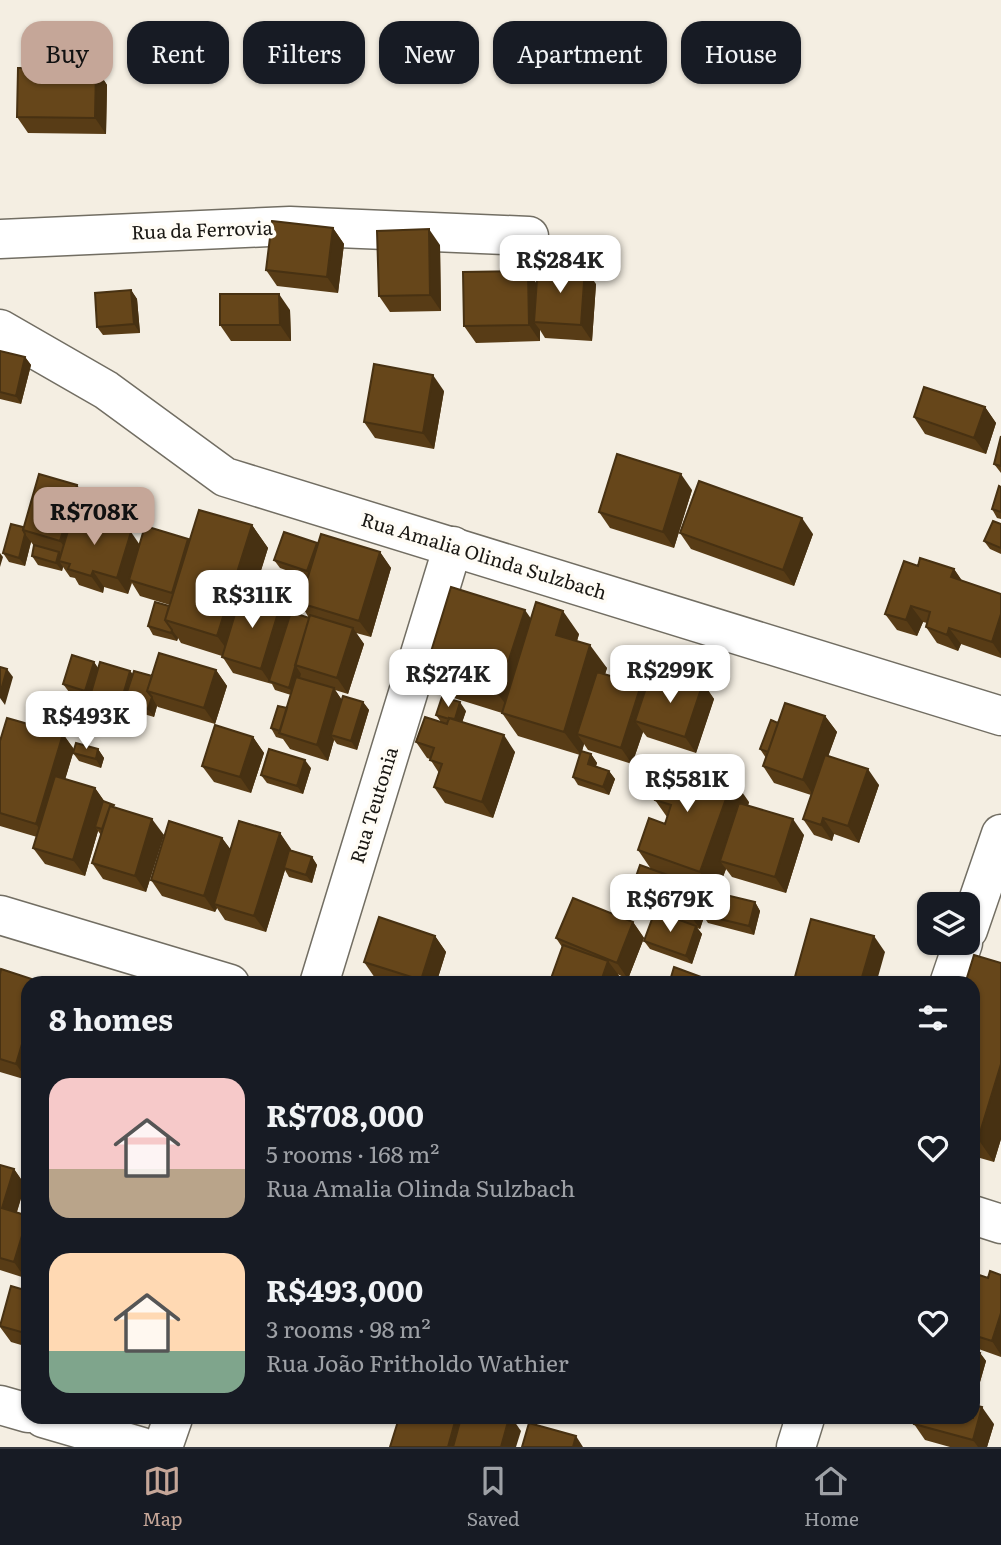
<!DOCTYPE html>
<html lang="en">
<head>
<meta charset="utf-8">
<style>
	body { margin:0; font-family:Literata,serif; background:#242831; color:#f1f3f6; height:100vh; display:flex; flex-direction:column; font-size:26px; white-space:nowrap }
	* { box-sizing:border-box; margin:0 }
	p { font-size:23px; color:#9ea1a6 }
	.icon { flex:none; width:38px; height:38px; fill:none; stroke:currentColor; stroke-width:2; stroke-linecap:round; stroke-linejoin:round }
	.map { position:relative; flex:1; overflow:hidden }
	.drawer { position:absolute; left:21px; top:976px; width:959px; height:448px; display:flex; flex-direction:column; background:#171b24; border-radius:21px; box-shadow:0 2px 5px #0004 }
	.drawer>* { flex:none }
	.hud { position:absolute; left:21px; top:21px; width:959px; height:63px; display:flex; gap:14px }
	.tools { position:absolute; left:917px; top:892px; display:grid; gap:14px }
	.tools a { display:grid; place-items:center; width:63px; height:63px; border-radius:14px; background:#171b24; box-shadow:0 2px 5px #0004; font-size:35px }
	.price { position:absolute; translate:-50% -60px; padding:0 16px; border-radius:14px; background:#fff; color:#222; font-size:23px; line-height:46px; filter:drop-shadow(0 2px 4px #0008) }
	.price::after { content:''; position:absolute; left:50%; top:42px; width:21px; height:16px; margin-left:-10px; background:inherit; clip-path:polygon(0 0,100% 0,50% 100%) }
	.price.on { background:#c5a698; color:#111 }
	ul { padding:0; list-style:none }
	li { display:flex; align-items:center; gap:21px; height:175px; padding:0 28px }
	li span { display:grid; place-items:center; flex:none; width:196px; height:140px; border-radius:21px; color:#555 }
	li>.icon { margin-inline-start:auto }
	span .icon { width:84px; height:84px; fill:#fffc; stroke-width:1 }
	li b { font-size:30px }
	h2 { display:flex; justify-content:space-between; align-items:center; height:84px; padding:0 28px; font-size:30px }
	.chip { padding:0 24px; border-radius:21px; background:#171b24; box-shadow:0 2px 5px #0004; font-size:24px; line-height:63px }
	.chip.on { background:#c5a698; color:#111 }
	.tabs { display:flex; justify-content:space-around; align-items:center; height:98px; border-top:2px solid #363941; background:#171b24; font-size:19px; color:#9ea1a6 }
	.tabs a { display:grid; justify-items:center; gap:4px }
	.tabs .on { color:#c5a698 }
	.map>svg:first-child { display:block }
</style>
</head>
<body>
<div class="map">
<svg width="1001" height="1447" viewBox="0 0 1001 1447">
	<rect width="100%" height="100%" fill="#f4eee2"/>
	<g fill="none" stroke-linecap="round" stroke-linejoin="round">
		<defs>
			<path id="minor" d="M0 239 290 226 529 236
				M0 915 230 984
				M968 930 1001 834
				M319 984 453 546
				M949 984 963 943
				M973 1215 1001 1224
				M0 1405 28 1413
				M43 1418 142 1447
				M163 1447 173 1418
				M796 1447 805 1418"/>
			<path id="tertiary" d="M0 329 106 390 225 477 1001 716"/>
		</defs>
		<!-- minor casing -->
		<use href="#minor" stroke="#726e63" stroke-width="41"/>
		<!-- tertiary casing -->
		<use href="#tertiary" stroke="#726e63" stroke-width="41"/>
		<!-- minor -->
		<use href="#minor" stroke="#fff" stroke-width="38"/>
		<!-- tertiary -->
		<use href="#tertiary" stroke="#fff" stroke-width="38"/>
	</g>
	<!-- wall -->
	<path fill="#583c16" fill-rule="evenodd" d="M96 68 107 85 106 134 28 133 17 117Z
		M333 228 344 244 338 293 277 286 266 270Z
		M440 245 441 311 390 312 379 296Z
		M536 283 596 284 592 341 545 338 540 330V341L476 343 464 326Z
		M131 290 137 299 140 333 103 335 97 327Z
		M290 310 291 341H231L220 325Z
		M0 351 25 357 31 365 21 404 0 399Z
		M444 391 434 449 375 438 364 422Z
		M985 407 996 423 986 454 925 434 914 417Z
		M1001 436V473L994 464Z
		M77 485 88 501 84 517 140 545 189 541 252 525 268 548 253 595 290 615 309 618 300 603 308 578 280 568 274 560 317 543 318 545 380 552 391 568 371 637 356 633 364 644 348 694 335 690 342 700 363 702 369 710 357 750 337 744 334 740 328 761 290 749 283 739 276 737 271 728 287 708 291 695 275 690 272 684 233 673 222 656 181 643 178 638 177 641 153 635 148 626 169 606 170 605 140 596 132 583 128 594 104 587 103 593 79 585 75 578 70 577 63 567 62 571 38 565 32 556 34 546 31 542 25 566 9 562 3 553 23 527Z
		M1001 487V519L997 518 992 509Z
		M692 490 674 548 610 528 599 512Z
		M1001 524V554L990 549 984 541Z
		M680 533 813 534 794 586 691 549Z
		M918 566 954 569 962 581 1001 594V658L961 644 958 651 937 643 926 627 927 623 923 622 917 636 897 630 885 614Z
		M531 618 579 634 577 641 607 668 605 674 641 685 645 691 660 689 678 682 703 683 714 699 696 753 647 737 643 732 632 764 588 750 584 744 582 751 591 754 597 763 596 766 609 771 615 779 609 795 578 785 573 777 580 755 518 736 502 713 441 694 425 671Z
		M94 662 98 668 130 671 133 674 152 676 216 670 227 686 215 724 158 707 157 706 154 717 130 710 128 706 127 710 97 701 92 695 91 699 69 692 63 684Z
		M466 711 462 722 515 752 493 818 445 803 434 787 439 773 430 759 427 758 416 742 441 722 436 715Z
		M825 716 837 732 828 756 879 785 859 843 834 834 832 841 814 835 803 819 811 795 774 783 763 766 766 758 760 749 778 723Z
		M63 734 74 749H98L104 758 101 768 79 761 73 753 65 779 95 788 105 802 164 835 146 892 103 879 92 863 101 835 98 831 85 876 45 864 33 848 37 837 0 826V741Z
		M253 737 264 753 251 793 214 782 202 766Z
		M311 768 303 794 267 783 261 775Z
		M655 800 749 802 748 806 804 835 786 893 732 877 726 869 717 893 755 902 760 911 754 935 708 923 704 917 700 929 697 928 702 934 692 964 650 949 644 941 655 912 642 907 631 891 651 869 638 850 665 824 667 817ZM700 889 709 892 707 899Z
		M280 833 291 850 312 857 317 865 312 883 289 877 285 870 266 932 225 920 217 908 215 912 162 896 151 880 222 838 230 849Z
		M633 922 644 938 628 979 617 974 620 977 562 947 556 938Z
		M435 936 446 952 436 984H392L375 978 364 962Z
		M1001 963V1139L994 1162 973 1156V984Z
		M0 974 28 984 27 1080 0 1072Z
		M0 1165 14 1169 25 1185 17 1212 28 1216V1269L25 1278 0 1270Z
		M973 1273 988 1278 1001 1275V1357L973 1347Z
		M28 1291V1347L11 1342 0 1327V1323Z
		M973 1351 980 1353 986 1361 980 1382 973 1380Z
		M263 1418H282L280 1423Z
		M914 1424H994L987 1447H950L925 1440Z"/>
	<!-- shaded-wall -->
	<path fill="#473112" d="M96 68 107 85 106 134 95 118Z
		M333 228 344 244 338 293 327 277Z
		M429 229 440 245 441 311 430 295Z
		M585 268 596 284 592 341 581 325Z
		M528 271 539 287 534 322 540 330V341L529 325Z
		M131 290 137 299 140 333 134 324Z
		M279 294 290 310 291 341 280 325Z
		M25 357 31 365 21 404 16 396Z
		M433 375 444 391 434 449 423 433Z
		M985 407 996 423 986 454 974 438Z
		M681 474 692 490 674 548 663 532Z
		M77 485 88 501 72 557 60 541Z
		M802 518 813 534 794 586 783 570Z
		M252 525 268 548 234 659 217 636Z
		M131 532 142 548 129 580 131 583 128 594 117 578Z
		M25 534 31 542 25 566 19 558Z
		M188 539 199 555 183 609 172 593Z
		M317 543 322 552 313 580 307 571Z
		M59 552 65 560 59 561 63 567 62 571 56 563Z
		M380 552 391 568 371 637 359 621Z
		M0 553 3 557 0 567Z
		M954 569 965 585 951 577Z
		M93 571 104 587 103 593 91 576Z
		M281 603 293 619 270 682 261 669Z
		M911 606 923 622 917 636 906 620Z
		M525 610 541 633 515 717 498 694Z
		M563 611 579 634 572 658 556 635Z
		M1001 614V655L992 642Z
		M353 628 364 644 348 694 337 678Z
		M949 628 961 644 958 651 947 635Z
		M172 630 178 638 177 641 171 633Z
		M590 645 607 668 586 737 577 734 584 744 581 755 564 732Z
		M94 662 100 671 91 693 92 695 91 699 85 691Z
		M296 666 301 674 295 696 289 688Z
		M7 669 13 677 5 705 0 698V694Z
		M216 670 227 686 215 724 204 708Z
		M130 671 136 679 124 701 128 706 127 710 121 702Z
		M703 683 714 699 696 753 685 737Z
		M641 685 653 701 635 721 643 732 632 764 621 748Z
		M334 688 345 705 331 735 334 740 328 761 317 745Z
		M152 697 157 706 154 717 148 709Z
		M363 702 369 710 357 750 351 741Z
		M460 702 466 711 460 729 454 721Z
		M825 716 837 732 814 796 803 780Z
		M63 734 74 750 47 840 36 824Z
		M504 735 515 752 493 818 482 802Z
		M253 737 264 753 251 793 240 777Z
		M98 749 104 758 101 768 96 759Z
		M591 754 597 763 594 772 588 764Z
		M305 760 311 768 303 794 297 786Z
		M868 769 879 785 859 843 848 826Z
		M609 771 615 779 609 795 603 787Z
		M733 779 749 802 728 863 720 861 726 869 716 894 700 872Z
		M95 788 106 804 95 827 98 831 85 876 73 860Z
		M823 818 834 834 832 841 821 825Z
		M152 819 164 835 146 892 135 876Z
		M793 819 804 835 786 893 775 877Z
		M280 833 291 849 285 869 284 868 285 870 266 932 254 916Z
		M222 838 234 854 214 904 217 908 215 912 204 896Z
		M312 857 317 865 312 883 306 875Z
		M698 886 709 903 703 915 704 917 700 929 688 912Z
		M755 902 760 911 754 935 749 926Z
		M633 922 644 938 628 979 617 963Z
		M696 926 702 934 692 964 686 956Z
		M435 936 446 952 436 984H423L421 980Z
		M874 936 885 952 876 984H860Z
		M608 961 620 977 617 984H600Z
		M28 1024V1078L27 1080 16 1064Z
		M1001 1064V1139L994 1162 978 1139Z
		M14 1169 25 1185 13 1224 2 1208Z
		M28 1216V1269L25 1278 14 1262Z
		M1001 1313V1355L992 1341Z
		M980 1353 986 1361 980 1382 974 1374Z
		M982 1407 994 1424 987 1447H978L973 1440Z
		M456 1418H460L469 1430 464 1447H448Z
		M509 1418H512L521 1431 516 1447H501Z
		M576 1436 583 1447H573Z"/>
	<!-- building -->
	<path fill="#66461a" stroke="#473112" stroke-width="2" d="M18 68H96L95 118 17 117Z
		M272 221 333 228 327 277 266 270Z
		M429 229 430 295 379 296 377 231Z
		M538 265 585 268 581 325 534 322Z
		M528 271 529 325 464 326 463 272Z
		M131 290 134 324 97 327 95 293Z
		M220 294H279L280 325H220Z
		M0 351 25 357 16 396 0 392Z
		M374 364 433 375 423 433 364 422Z
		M924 387 985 407 974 438 914 417Z
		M1001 436V466L994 464Z
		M617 454 681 474 663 532 599 512Z
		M39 474 77 485 60 541 23 530Z
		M699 481 802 518 783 570 680 533Z
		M999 486 1001 487V512L992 509Z
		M199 510 252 525 217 636 165 620Z
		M73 514 131 532 117 578 93 571 91 576 68 569 70 564 59 561Z
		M993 521 1001 524V548L984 541Z
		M11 524 23 527V530L25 534 19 558 3 553Z
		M145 526 188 539 172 593 129 580Z
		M284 532 317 543 307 571 274 560Z
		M321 534 380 552 359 621 300 603Z
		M34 545 59 552 56 563 32 556Z
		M920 558 954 569 951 577 1001 594V614L992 642 949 628 947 635 926 627 930 612 911 606 906 620 885 614 904 561 918 566Z
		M451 587 525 610 498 694 425 671Z
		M242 591 281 603 261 669 222 657Z
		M155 602 169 606 165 620 172 630 171 633 148 626Z
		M536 602 563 611 556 635 590 645 564 732 502 713Z
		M291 612 309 618 289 688 269 681Z
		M310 615 353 628 337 678 295 665Z
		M159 653 216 670 204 708 147 691Z
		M72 655 94 662 85 691 63 684Z
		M100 662 130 671 121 702 91 693Z
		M0 667 7 669 0 694Z
		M134 671 152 676 147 691 152 697 148 709 124 701Z
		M597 672 641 685 621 748 577 734Z
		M681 675 703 683 685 737 635 721 647 685 660 689 664 678 678 682Z
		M296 677 334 688 317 745 279 733Z
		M343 696 363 702 351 741 331 735Z
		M442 697 460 702 455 719 449 718V719L436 715Z
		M785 703 825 716 803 780 763 766Z
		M278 706 287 708 280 731 271 728Z
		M425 717 447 724 449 718 504 735 482 802 434 787 442 764 430 760 434 748 416 742Z
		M7 718 63 734 36 824 0 813V741Z
		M771 720 778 723 768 752 760 749Z
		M215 725 253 737 240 777 202 766Z
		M76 743 98 749 96 759 73 753Z
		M269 749 305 760 297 786 261 775Z
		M581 751 591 754 588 764 609 771 603 787 573 777Z
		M825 755 868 769 848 826 823 818 821 825 803 819Z
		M671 756 733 779 700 872 638 850 649 818 665 824 671 805 655 800Z
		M55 776 95 788 73 860 33 848Z
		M103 801 114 805 113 807 110 806 102 829 95 827Z
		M739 803 793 819 775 877 720 861Z
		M110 806 152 819 135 876 92 863Z
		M169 821 222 838 204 896 151 880Z
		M239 821 280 833 254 916 214 904Z
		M289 850 312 857 306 875 284 868Z
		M640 865 698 886 688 912 631 891Z
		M709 891 755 902 749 926 703 915Z
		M573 898 633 922 617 963 556 938Z
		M655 911 696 926 686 956 644 941Z
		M379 917 435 936 421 980 364 962Z
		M811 919 874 936 860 984H793Z
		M563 945 608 961 600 984H549Z
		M974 955 1001 963V1064L978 1139 973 1137V984H965Z
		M674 967 720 984H669Z
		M1 969 41 982 40 984H28V1024L16 1064 0 1059V974Z
		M0 1165 14 1169 2 1208 28 1216 14 1262 0 1258Z
		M990 1271 1001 1275V1313L992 1341 973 1335V1273L988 1278Z
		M11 1286 28 1291V1334L0 1326Z
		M973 1351 980 1353 974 1374 973 1373Z
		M973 1405 982 1407 973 1440 914 1424 916 1418H973Z
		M399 1418H456L448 1447H390Z
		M461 1418H509L501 1447H453Z
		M529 1423 576 1436 573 1447H522Z"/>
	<g text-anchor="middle" stroke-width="7" stroke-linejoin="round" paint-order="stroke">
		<!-- street labels -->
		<g font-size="19" fill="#191713" stroke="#fffcf5">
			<text transform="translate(202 230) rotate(-2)" y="7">Rua da Ferrovia</text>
			<text transform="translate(484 556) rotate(17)" y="7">Rua Amalia Olinda Sulzbach</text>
			<text transform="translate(374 805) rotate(-73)" y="7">Rua Teutonia</text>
		</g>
	</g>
</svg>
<div class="tools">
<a><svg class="icon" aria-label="layers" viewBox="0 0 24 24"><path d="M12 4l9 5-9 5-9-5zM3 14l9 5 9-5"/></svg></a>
</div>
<b class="price" style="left:560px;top:295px">R$284K</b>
<b class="price on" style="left:94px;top:547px">R$708K</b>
<b class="price" style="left:252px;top:630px">R$311K</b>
<b class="price" style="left:670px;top:705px">R$299K</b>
<b class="price" style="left:448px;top:709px">R$274K</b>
<b class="price" style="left:86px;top:751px">R$493K</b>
<b class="price" style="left:687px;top:814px">R$581K</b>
<b class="price" style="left:670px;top:934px">R$679K</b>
<div class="hud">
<a class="chip on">Buy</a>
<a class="chip">Rent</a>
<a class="chip">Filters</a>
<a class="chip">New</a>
<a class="chip">Apartment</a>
<a class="chip">House</a>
</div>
<section class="drawer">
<h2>8 homes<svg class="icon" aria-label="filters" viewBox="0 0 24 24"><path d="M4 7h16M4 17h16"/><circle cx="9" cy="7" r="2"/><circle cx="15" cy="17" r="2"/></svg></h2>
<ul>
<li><span style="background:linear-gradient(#f6c9c9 65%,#b9a48a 0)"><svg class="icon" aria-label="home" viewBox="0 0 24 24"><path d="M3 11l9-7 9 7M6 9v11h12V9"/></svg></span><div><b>R$708,000</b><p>5 rooms · 168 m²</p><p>Rua Amalia Olinda Sulzbach</p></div><svg class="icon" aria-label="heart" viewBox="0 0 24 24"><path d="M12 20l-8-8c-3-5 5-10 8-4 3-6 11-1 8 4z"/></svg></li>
<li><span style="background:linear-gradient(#ffd9b3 70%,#7fa58c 0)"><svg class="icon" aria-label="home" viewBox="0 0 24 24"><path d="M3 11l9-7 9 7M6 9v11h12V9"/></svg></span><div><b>R$493,000</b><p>3 rooms · 98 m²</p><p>Rua João Fritholdo Wathier</p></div><svg class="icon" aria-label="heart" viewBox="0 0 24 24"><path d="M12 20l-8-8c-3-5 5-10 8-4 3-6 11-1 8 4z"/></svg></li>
</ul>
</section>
</div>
<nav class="tabs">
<a class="on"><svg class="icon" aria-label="map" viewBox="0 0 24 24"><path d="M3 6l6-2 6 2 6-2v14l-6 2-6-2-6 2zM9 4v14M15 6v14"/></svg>Map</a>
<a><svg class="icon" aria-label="saved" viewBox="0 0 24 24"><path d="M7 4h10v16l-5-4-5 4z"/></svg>Saved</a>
<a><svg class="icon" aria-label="home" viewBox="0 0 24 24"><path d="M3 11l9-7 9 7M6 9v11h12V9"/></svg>Home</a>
</nav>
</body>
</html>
